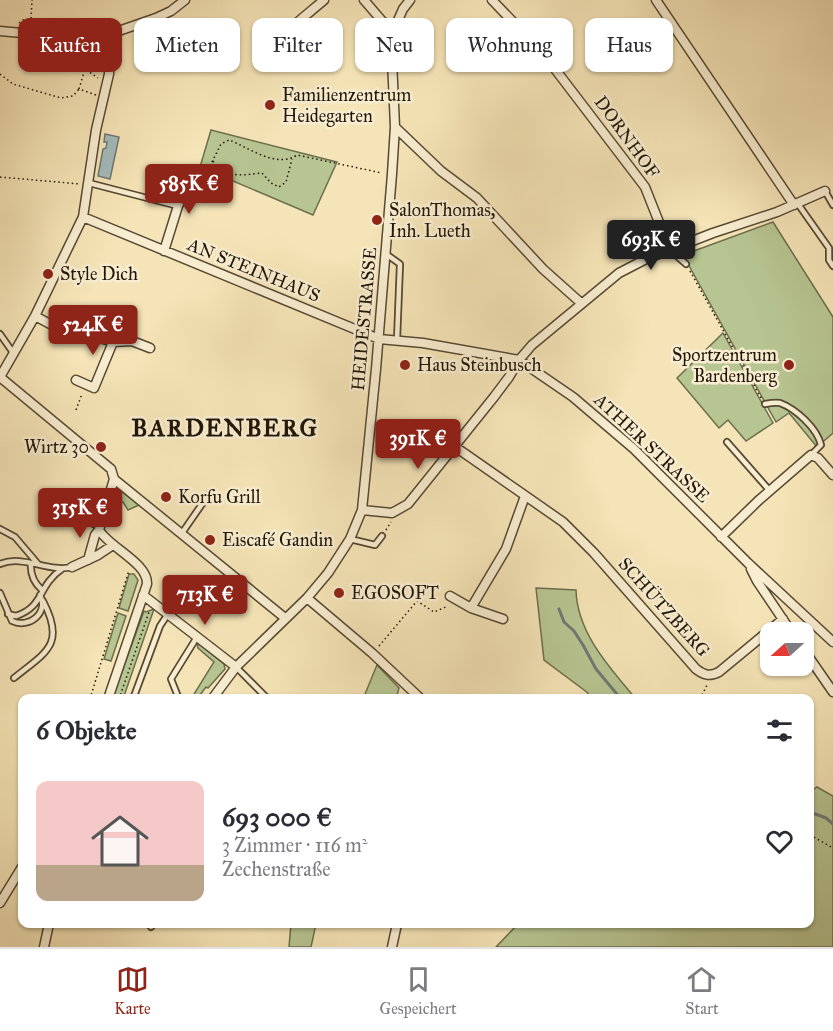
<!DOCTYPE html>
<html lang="de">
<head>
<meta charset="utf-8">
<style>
	body { margin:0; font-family:"IM FELL Great Primer",serif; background:#f7f7f7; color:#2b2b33; height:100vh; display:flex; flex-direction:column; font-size:22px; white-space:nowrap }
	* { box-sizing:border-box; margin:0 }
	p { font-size:20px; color:#7c7c81 }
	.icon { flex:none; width:33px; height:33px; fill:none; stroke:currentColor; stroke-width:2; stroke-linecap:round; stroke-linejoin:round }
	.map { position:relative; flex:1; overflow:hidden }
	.details { position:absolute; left:18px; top:694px; width:796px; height:234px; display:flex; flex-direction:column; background:#fff; border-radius:12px; box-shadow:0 2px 4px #0004 }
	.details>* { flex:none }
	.banner { position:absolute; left:18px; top:18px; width:798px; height:54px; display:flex; gap:12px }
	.needle { width:39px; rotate:249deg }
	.fabs { position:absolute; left:760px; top:622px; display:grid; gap:12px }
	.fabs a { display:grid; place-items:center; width:54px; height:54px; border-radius:12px; background:#fff; box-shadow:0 2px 4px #0004; font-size:30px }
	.price { position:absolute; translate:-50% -51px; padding:0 14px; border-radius:6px; background:#8f2418; color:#fff; font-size:20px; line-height:39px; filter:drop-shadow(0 2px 3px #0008) }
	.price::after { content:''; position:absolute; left:50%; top:36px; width:18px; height:14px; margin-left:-9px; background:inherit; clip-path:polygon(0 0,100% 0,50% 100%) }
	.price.current { background:#222; color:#fff }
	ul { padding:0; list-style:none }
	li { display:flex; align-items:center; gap:18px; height:150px; padding:0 18px }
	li+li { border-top:2px solid #e1e1e2 }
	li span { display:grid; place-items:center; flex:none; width:168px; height:120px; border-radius:12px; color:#555 }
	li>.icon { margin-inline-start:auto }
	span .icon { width:72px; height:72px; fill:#fffc; stroke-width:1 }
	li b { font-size:26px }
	h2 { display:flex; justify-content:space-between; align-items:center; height:72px; padding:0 18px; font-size:26px }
	.pill { padding:0 21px; border-radius:12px; background:#fff; box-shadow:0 2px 4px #0004; font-size:21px; line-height:54px }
	.pill.current { background:#8f2418; color:#fff }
	.dock { display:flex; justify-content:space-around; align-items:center; height:84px; border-top:2px solid #e1e1e2; background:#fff; font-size:16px; color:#7c7c81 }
	.dock a { display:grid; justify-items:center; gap:3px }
	.dock .current { color:#8f2418 }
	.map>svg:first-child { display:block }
</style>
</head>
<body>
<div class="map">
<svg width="833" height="947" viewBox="0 0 833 947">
	<rect width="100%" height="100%" fill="#f5e4b7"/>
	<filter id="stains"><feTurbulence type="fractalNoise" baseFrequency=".00333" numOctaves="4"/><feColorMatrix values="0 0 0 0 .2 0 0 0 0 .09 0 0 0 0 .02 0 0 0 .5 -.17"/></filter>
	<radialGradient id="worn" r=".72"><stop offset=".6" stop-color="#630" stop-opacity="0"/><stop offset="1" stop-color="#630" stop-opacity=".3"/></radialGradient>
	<!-- green -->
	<path fill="#b7c592" stroke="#6c6e4d" stroke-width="1.5" d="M211 130 337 162 313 215 200 167Z
		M773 222 833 317V433L817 447 789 413 776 422 683 255Z
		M723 333 773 423 746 441 728 420 719 428 677 378Z
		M116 487 139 505 128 510 123 502 117 503 114 510 120 516C117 522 111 525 105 522Z
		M129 574H134L138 580 128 611 119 608Z
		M536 588 576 590C577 633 610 668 636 699H587L588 693 544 660Z
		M154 609 123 699H112L144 611 146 612Z
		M118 613 126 616 111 661 104 659Z
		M197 644 200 645 224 664 225 669 208 688 206 687 197 699H191L214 662 198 648Z
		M377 665 399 688 396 699H363Z
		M817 787 833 796V947H496L518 924H810V789L811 791Z
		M291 924H316L311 947H289Z"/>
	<!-- water -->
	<path fill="#a3bbbb" stroke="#6f7973" stroke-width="1.5" d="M105 134 119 137 110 179 98 176 103 149 106 148 107 142H104Z"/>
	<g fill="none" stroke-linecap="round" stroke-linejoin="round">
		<!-- stream -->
		<path stroke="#6f7973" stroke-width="3" d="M559 609 564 622 574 631 583 645 596 669 621 699
			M810 812 826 818 833 824"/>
		<defs>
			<path id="lane" d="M89 183 178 206
				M825 191 833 205
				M798 204 829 248V260L833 266
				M670 250 686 264
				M386 254 400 264 397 340
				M0 334 14 354
				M765 404C770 403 775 402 780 403 796 409 817 428 821 445L811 455
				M727 442 770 491
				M48 503 100 527
				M0 529 15 537 38 564
				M182 533 209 494
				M350 539 375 545 382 536
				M31 563C30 574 34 583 42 590
				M0 564C23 554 49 573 72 567
				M0 593 12 621C29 629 49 613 40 595
				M8 614 16 616C45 606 37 586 62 569
				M236 667 268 699
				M14 678C46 652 66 645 43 601
				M133 699 160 626 168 614
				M179 699 171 679 197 637
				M149 924 151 927"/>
			<path id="street" d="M364 0 383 22 395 27
				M492 0 542 52 645 187 670 250
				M656 0 794 205
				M0 31 76 38 110 34 156 18 171 11 185 0
				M110 34 109 74 96 130 83 217 35 316 0 377 111 469 114 479 285 618
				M266 62C278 35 302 19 324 0
				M395 127 441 171 477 198 543 269 581 303
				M83 217 379 339 423 343 519 360 573 397 634 449 748 563 833 642
				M164 251 178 206 192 177 206 170
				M35 316 65 332H81L113 342 132 341 150 348
				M76 380 94 388 113 342
				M454 446 563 522 594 553 696 669C704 675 709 677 719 672L783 619
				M362 510 392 513 408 504 494 397 509 377 519 360 532 345 619 273 646 259 713 233 777 212 825 191
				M721 537 758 501 811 455 818 458 833 475
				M88 560 95 535 99 530
				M72 567 98 555 113 545
				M751 569 757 581 792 633
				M143 595 236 667
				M450 596 471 608 503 619
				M307 598 372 653 421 699
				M471 608 506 549 525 496
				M804 650 833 692
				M108 699 147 584C148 563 110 548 99 530L114 479
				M212 699 236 667 307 598 328 573 350 539 362 510 376 369 392 174 395 127 392 60 395 27 403 9 410 0
				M0 903 22 867
				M44 947 49 924
				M392 947 397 924"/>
		</defs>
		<!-- lane casing -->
		<use href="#lane" stroke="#564a34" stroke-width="8"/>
		<!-- street casing -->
		<use href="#street" stroke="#564a34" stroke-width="11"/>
		<!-- path -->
		<path stroke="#211608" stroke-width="1.5" stroke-dasharray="1.5 3" stroke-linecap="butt" d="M19 23 23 20 31 19 32 0
			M46 49 75 61 85 68
			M75 60 76 47
			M0 74 13 84 61 98 73 96 79 89
			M96 95 79 89 85 69 98 78
			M213 161C225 179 243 175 262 173L271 183 279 187 286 182 292 159
			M212 162 221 144 229 140C248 147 276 169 297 155L382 173
			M0 177 80 184
			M690 271 761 398
			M76 410 82 394
			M386 530 391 522
			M379 646 417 601 434 612 448 606
			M90 699 129 570
			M119 699 149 612
			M700 699 707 685
			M810 835 833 848"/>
		<!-- lane -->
		<use href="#lane" stroke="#f8edd0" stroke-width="4.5"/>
		<!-- street -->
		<use href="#street" stroke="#f8edd0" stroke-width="8"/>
	</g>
	<!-- markers -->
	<g fill="#8f2418" stroke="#f8edd0" stroke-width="2">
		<circle cx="270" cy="105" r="6"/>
		<circle cx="377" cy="220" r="6"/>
		<circle cx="48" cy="274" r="6"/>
		<circle cx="405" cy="365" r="6"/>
		<circle cx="789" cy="365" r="6"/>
		<circle cx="101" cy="447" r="6"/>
		<circle cx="166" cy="497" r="6"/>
		<circle cx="210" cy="540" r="6"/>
		<circle cx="339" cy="593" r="6"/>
	</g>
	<g text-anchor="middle" stroke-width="5" stroke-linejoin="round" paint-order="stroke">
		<!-- poi labels -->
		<g font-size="18" fill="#211608" stroke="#f8edd0" text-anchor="start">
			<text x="282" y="101">Familienzentrum<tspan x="282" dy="21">Heidegarten</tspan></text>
			<text x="389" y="216">SalonThomas,<tspan x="389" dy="21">Inh. Lueth</tspan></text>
			<text x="60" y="280">Style Dich</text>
			<text x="777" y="361" text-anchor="end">Sportzentrum<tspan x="777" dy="21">Bardenberg</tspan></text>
			<text x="417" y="371">Haus Steinbusch</text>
			<text x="89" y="453" text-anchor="end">Wirtz 30</text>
			<text x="178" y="503">Korfu Grill</text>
			<text x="222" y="546">Eiscafé Gandin</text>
			<text x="351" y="599">EGOSOFT</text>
		</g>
		<!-- street labels -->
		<g font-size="18" fill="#211608" stroke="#f8edd0">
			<text transform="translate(627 137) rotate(54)" y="6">DORNHOF</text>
			<text transform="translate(254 270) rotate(22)" y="6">AN STEINHAUS</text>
			<text transform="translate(364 319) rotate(-85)" y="6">HEIDESTRASSE</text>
			<text transform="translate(652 448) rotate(43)" y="6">ATHER STRASSE</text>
			<text transform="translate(664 607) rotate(48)" y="6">SCHÜTZBERG</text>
		</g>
		<!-- district labels -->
		<g font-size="24" font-weight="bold" letter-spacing="1.5" fill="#211608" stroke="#f8edd0">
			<text x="225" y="436">BARDENBERG</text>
		</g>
	</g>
	<rect width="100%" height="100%" filter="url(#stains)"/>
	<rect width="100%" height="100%" fill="url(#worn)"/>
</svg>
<div class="fabs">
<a><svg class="needle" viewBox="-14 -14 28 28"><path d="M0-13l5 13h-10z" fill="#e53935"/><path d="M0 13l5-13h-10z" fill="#7c7c81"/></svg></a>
</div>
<b class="price" style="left:189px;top:215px">585K €</b>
<b class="price current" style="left:651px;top:271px">693K €</b>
<b class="price" style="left:93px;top:356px">524K €</b>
<b class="price" style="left:418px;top:470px">391K €</b>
<b class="price" style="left:80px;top:539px">315K €</b>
<b class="price" style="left:205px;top:626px">713K €</b>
<div class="banner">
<a class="pill current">Kaufen</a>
<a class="pill">Mieten</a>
<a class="pill">Filter</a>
<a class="pill">Neu</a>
<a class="pill">Wohnung</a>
<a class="pill">Haus</a>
</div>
<section class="details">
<h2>6 Objekte<svg class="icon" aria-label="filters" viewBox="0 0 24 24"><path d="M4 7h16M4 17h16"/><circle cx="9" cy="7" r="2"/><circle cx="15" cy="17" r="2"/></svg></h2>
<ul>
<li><span style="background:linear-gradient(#f6c9c9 70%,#b9a48a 0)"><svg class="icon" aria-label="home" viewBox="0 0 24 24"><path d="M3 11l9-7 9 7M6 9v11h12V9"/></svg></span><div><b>693 000 €</b><p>3 Zimmer · 116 m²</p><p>Zechenstraße</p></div><svg class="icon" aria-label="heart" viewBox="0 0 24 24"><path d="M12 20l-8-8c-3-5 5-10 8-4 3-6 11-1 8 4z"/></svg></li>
</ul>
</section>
</div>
<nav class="dock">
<a class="current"><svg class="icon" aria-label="map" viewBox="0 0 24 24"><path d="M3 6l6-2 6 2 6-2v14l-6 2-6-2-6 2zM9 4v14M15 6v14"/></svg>Karte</a>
<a><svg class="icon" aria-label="saved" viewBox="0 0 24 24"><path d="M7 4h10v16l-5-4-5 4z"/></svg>Gespeichert</a>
<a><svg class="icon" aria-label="home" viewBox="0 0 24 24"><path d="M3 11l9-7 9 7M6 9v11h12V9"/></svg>Start</a>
</nav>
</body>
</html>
